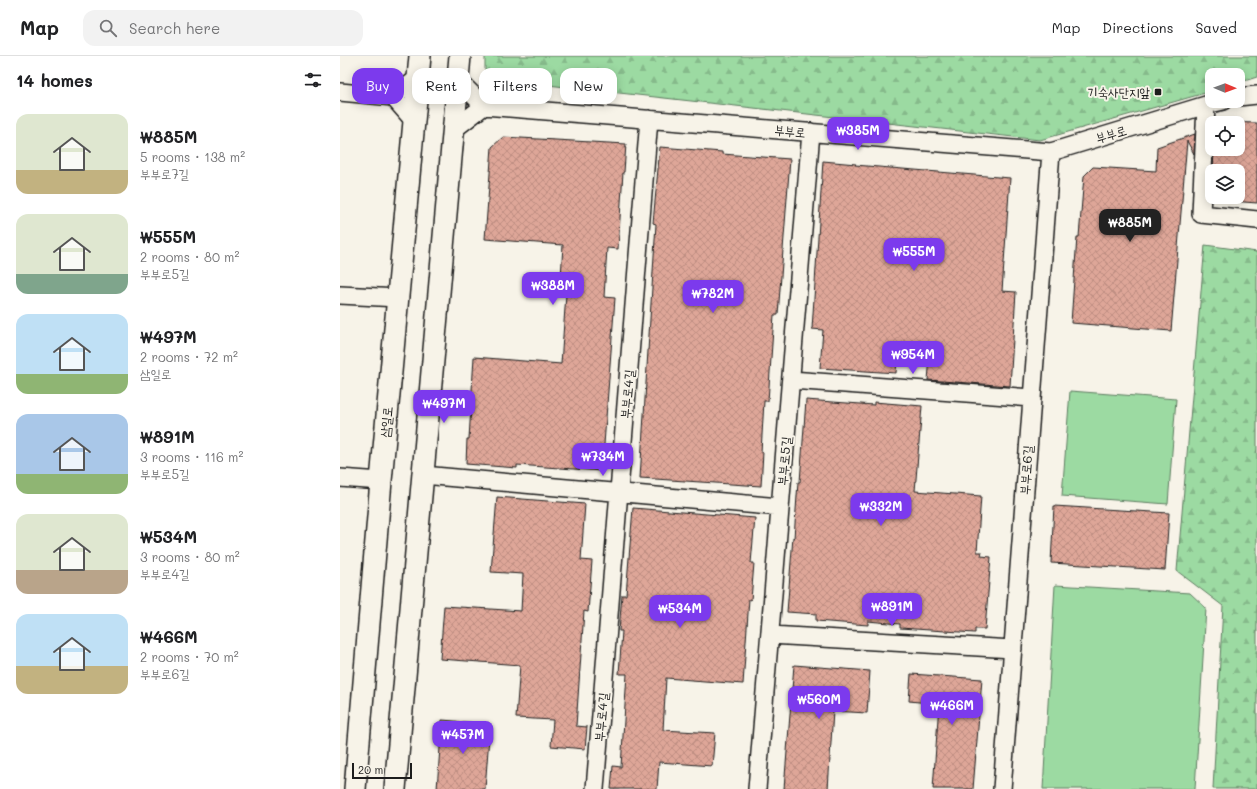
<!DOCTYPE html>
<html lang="en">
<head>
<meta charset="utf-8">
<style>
	body { margin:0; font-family:Mali,"Poor Story",sans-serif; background:#f2f2f2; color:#202124; height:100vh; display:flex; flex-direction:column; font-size:15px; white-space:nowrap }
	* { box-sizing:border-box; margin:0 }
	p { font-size:13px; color:#757577 }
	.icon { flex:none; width:22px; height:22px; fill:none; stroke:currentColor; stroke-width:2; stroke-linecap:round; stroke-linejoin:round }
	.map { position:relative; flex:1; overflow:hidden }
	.side { display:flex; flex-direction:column; background:#fff; width:340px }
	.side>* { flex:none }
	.banner { position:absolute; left:12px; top:12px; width:380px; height:36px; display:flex; gap:8px }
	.needle { width:26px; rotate:91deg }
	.tools { position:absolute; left:865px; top:12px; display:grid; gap:8px }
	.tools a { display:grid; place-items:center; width:40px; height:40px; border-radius:8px; background:#fff; box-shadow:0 2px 10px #0003; font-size:20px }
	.scale { position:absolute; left:12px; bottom:10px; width:60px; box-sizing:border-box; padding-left:4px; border:2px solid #1c1c1c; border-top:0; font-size:11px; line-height:14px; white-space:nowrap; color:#1c1c1c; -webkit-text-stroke:3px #f7f3e8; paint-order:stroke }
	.price { position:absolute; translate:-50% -34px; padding:0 9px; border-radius:8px; background:#7c3aed; color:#fff; font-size:13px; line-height:26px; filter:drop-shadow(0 1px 2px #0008) }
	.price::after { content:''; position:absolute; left:50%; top:24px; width:12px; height:9px; margin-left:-6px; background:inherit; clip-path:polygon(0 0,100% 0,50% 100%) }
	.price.on { background:#222; color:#fff }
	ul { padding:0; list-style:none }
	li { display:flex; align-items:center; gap:12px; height:100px; padding:0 16px }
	li span { display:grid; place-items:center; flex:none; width:112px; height:80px; border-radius:12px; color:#555 }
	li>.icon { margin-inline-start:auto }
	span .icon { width:48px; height:48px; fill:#fffc; stroke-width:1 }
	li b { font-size:17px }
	h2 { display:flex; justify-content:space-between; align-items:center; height:48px; padding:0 16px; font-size:17px }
	.chip { padding:0 14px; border-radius:12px; background:#fff; box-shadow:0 2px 10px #0003; font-size:14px; line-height:36px }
	.chip.on { background:#7c3aed; color:#fff }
	header { display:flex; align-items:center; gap:24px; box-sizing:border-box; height:56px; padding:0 20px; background:#fff; border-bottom:1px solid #e0e0e0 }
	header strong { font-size:19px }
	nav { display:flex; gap:22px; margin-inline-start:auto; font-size:14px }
	.search { width:280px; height:36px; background:#f2f2f2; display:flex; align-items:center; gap:10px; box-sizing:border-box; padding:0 14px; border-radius:12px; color:#757577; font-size:15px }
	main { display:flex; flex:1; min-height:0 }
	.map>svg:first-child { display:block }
</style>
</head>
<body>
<header>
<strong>Map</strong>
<div class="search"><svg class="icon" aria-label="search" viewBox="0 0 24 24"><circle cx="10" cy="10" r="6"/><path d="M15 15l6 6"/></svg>Search here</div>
<nav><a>Map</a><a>Directions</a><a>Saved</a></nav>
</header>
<main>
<section class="side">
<h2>14 homes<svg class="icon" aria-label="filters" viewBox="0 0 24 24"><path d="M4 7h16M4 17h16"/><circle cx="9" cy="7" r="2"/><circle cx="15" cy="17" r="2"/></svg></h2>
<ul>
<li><span style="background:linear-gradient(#dfe7d0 70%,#c2b280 0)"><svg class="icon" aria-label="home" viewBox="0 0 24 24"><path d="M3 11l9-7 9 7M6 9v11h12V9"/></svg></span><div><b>₩885M</b><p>5 rooms · 138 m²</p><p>부부로7길</p></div></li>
<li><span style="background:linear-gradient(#dfe7d0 75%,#7fa58c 0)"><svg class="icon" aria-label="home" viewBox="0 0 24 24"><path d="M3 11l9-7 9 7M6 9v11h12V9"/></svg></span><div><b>₩555M</b><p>2 rooms · 80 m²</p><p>부부로5길</p></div></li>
<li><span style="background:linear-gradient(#bfe0f5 75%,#8fb573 0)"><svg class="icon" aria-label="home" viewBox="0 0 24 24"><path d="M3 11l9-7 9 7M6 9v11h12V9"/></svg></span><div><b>₩497M</b><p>2 rooms · 72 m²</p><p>삼일로</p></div></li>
<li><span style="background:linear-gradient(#a9c7e8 75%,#8fb573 0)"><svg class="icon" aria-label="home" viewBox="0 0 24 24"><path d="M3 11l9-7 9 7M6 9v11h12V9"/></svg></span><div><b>₩891M</b><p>3 rooms · 116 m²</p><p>부부로5길</p></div></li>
<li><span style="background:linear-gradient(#dfe7d0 70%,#b9a48a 0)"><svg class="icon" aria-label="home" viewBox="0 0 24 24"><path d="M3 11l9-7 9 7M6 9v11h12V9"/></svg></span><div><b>₩534M</b><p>3 rooms · 80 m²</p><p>부부로4길</p></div></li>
<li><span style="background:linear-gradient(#bfe0f5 65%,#c2b280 0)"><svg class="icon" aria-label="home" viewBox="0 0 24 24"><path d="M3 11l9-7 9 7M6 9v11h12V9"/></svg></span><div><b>₩466M</b><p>2 rooms · 70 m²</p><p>부부로6길</p></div></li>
</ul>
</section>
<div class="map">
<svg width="917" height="733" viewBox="0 0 917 733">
	<defs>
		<pattern id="forest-firs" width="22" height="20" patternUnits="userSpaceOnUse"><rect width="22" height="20" fill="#9cdaa2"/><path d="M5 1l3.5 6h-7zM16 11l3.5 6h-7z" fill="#86ba8b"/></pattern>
		<pattern id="building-cross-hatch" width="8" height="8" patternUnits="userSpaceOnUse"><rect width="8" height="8" fill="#dea698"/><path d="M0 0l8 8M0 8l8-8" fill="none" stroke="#be8e82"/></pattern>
	</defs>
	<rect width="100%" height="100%" fill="#f7f3e8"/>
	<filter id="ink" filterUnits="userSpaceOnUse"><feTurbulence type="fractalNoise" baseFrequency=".025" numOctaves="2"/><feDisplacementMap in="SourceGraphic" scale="8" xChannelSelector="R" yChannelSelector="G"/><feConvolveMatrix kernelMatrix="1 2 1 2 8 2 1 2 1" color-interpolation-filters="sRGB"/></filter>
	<g filter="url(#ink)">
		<!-- grass -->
		<path fill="#9cdaa2" stroke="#5c7b5f" d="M730 335 836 343 828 448 722 440Z
			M715 529 850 537 866 552 855 733H703Z"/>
		<!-- forest -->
		<path fill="url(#forest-firs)" stroke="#5c7b5f" d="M145 0H917V21L898 27V19H872V35L700 84 145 22Z
			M865 189 917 196V733H873L883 550 837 515Z"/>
		<!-- building -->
		<path fill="url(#building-cross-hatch)" stroke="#1c1c1c" d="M876 66 917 67V147L878 144 876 141H898V115H873L874 93H898V67Z
			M855 78 854 98 847 85 831 275 731 267 737 181H739L744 120 753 111 816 115 817 91Z
			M163 81 286 88 284 116H283L278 193 267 192 264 241 275 242 262 415 177 409V412L126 408 127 383H129L134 301 221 308 226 238H220L223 189 145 183 152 91Z
			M320 91 382 96V98L450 103 438 259H434L428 345H424L421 396H423L421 430 300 422 316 168 313 167Z
			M483 105 516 108 515 109 670 122 662 235 676 236 670 330 588 324 591 291 558 288 556 317 480 312 483 274 472 273Z
			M466 344 534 349V346L582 350 575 435 641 440 637 496H642L641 500 651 501 645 573H635V577L560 572V568L528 565V569L476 565V558L447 556 453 481 454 482 458 426H460Z
			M157 441 245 448 241 504 252 505 248 556 244 555 236 670 247 671 245 693 211 690 213 664 176 662 180 609 100 603 104 550 181 555 183 518 151 516Z
			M714 450 829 457 825 514 711 507Z
			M293 452 415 462 411 507H414L411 544 409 543 403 628 326 622 323 674 375 677 372 710 319 706 317 733H271L273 710 281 711 287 618H279L282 575H279L282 539H286Z
			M454 609 530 615 527 657 493 655 488 733H444Z
			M571 618 642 623 633 733H593L599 648 569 645Z
			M102 664 150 668 145 733H97Z"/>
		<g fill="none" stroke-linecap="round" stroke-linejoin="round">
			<defs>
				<path id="minor" d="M117 23 144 50 711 96 866 49 883 45
					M0 36 53 41 73 64
					M53 41 78 22
					M898 41 917 39
					M866 49 861 158 917 164
					M113 74 144 50
					M0 239 58 242
					M451 324 692 342
					M83 419 440 451
					M0 422 41 425
					M430 579 673 593
					M255 733 309 63
					M417 733 471 76
					M662 733 711 96"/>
				<path id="tertiary" d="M15 733 41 425 80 0
					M55 733 120 0"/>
			</defs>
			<!-- minor casing -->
			<use href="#minor" stroke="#1c1c1c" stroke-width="20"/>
			<!-- tertiary casing -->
			<use href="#tertiary" stroke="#1c1c1c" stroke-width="24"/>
			<!-- minor -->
			<use href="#minor" stroke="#f7f3e8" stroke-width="17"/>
			<!-- tertiary -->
			<use href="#tertiary" stroke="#f7f3e8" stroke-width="21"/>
		</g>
	</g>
	<!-- markers -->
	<rect fill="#1c1c1c" stroke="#f7f3e8" stroke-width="1.5" x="814" y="32" width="8" height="8" rx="2"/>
	<g text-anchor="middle" stroke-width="4" stroke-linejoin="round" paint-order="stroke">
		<!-- poi labels -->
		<g font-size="13" fill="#1c1c1c" stroke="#f7f3e8" text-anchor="end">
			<text x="810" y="41">기숙사단지앞</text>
		</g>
		<!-- street labels -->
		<g font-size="13" fill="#1c1c1c" stroke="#f7f3e8">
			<text transform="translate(450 75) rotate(5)" y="5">부부로</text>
			<text transform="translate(771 78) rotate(-17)" y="5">부부로</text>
			<text transform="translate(287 338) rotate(-85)" y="5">부부로4길</text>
			<text transform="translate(46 366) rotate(-85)" y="5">삼일로</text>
			<text transform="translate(444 405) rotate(-85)" y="5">부부로5길</text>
			<text transform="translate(686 414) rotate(-86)" y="5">부부로6길</text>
			<text transform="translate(261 661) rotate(-85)" y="5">부부로4길</text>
		</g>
	</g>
</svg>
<div class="tools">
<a><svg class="needle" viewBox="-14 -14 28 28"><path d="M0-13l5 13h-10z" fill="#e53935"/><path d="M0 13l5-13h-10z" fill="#757577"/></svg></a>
<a><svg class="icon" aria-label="locate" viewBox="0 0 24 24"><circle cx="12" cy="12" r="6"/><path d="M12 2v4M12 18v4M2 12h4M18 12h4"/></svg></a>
<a><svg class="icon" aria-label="layers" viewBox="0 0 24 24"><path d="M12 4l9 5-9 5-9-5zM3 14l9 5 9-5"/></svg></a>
</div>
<div class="scale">20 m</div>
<b class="price" style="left:518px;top:95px">₩385M</b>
<b class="price on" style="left:790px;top:187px">₩885M</b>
<b class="price" style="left:574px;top:216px">₩555M</b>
<b class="price" style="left:213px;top:250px">₩388M</b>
<b class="price" style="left:373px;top:258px">₩782M</b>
<b class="price" style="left:573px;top:319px">₩954M</b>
<b class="price" style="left:104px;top:368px">₩497M</b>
<b class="price" style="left:263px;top:421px">₩734M</b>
<b class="price" style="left:541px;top:471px">₩332M</b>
<b class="price" style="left:552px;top:571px">₩891M</b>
<b class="price" style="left:340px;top:573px">₩534M</b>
<b class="price" style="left:479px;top:664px">₩560M</b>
<b class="price" style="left:612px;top:670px">₩466M</b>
<b class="price" style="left:123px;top:699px">₩457M</b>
<div class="banner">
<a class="chip on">Buy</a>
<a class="chip">Rent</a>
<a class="chip">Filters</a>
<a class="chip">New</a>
</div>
</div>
</main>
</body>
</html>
